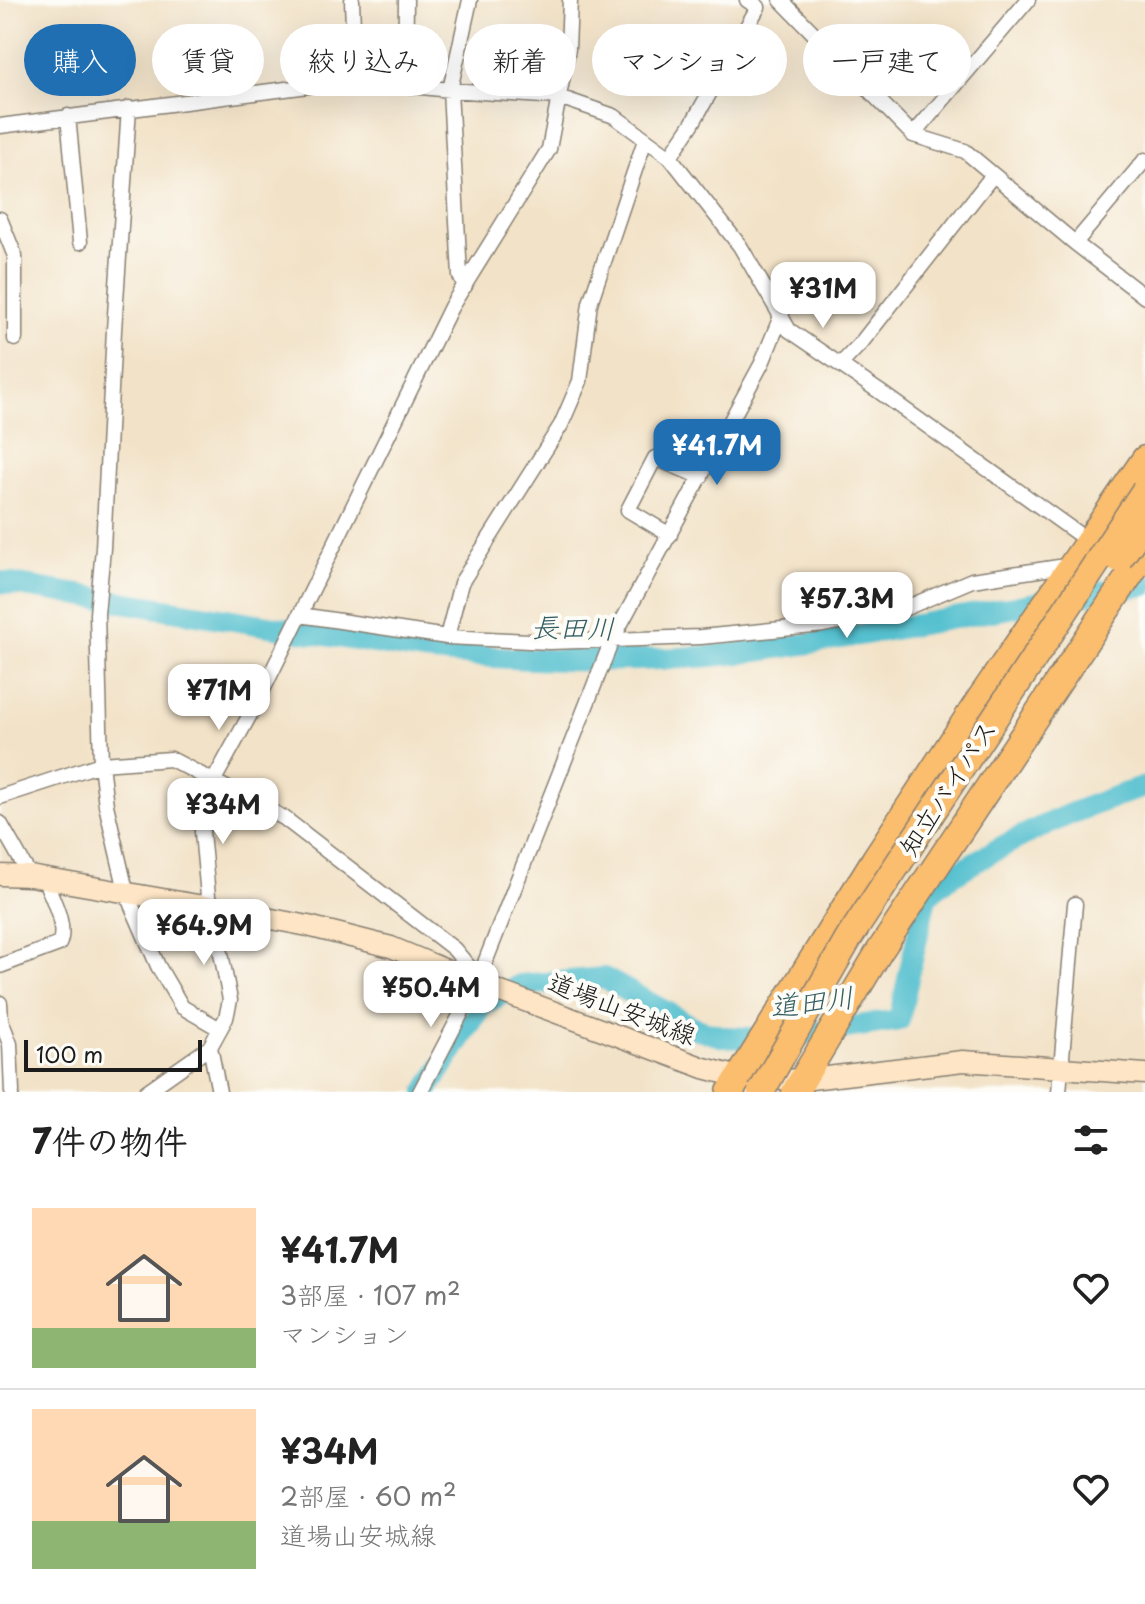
<!DOCTYPE html>
<html lang="ja">
<head>
<meta charset="utf-8">
<style>
	body { margin:0; font-family:"Playpen Sans","Klee One",sans-serif; background:#f6f6f6; color:#222; height:100vh; display:flex; flex-direction:column; font-size:30px; white-space:nowrap }
	* { box-sizing:border-box; margin:0 }
	p { font-size:26px; color:#767676 }
	.icon { flex:none; width:44px; height:44px; fill:none; stroke:currentColor; stroke-width:2; stroke-linecap:round; stroke-linejoin:round }
	.map { position:relative; height:1092px; overflow:hidden }
	.details { display:flex; flex-direction:column; background:#fff; flex:1 }
	.details>* { flex:none }
	.top-card { position:absolute; left:24px; top:24px; width:1098px; height:72px; display:flex; gap:16px }
	.scale { position:absolute; left:24px; bottom:20px; width:178px; box-sizing:border-box; padding-left:8px; border:4px solid #1c1c1c; border-top:0; font-size:22px; line-height:28px; white-space:nowrap; color:#1c1c1c; -webkit-text-stroke:6px #fdfcf7; paint-order:stroke }
	.price { position:absolute; translate:-50% -68px; padding:0 18px; border-radius:16px; background:#fff; color:#222; font-size:26px; line-height:52px; filter:drop-shadow(0 2px 4px #0008) }
	.price::after { content:''; position:absolute; left:50%; top:48px; width:24px; height:18px; margin-left:-12px; background:inherit; clip-path:polygon(0 0,100% 0,50% 100%) }
	.price.on { background:#1f6fb2; color:#fff }
	ul { padding:0; list-style:none }
	li { display:flex; align-items:center; gap:24px; height:200px; padding:0 32px }
	li+li { border-top:2px solid #e0e0e0 }
	li span { display:grid; place-items:center; flex:none; width:224px; height:160px; border-radius:0px; color:#555 }
	li>.icon { margin-inline-start:auto }
	span .icon { width:96px; height:96px; fill:#fffc; stroke-width:1 }
	li b { font-size:34px }
	h2 { display:flex; justify-content:space-between; align-items:center; height:96px; padding:0 32px; font-size:34px }
	.chip { padding:0 28px; border-radius:36px; background:#fff; box-shadow:0 8px 32px #0002; font-size:28px; line-height:72px }
	.chip.on { background:#1f6fb2; color:#fff }
	.map>svg:first-child { display:block }
</style>
</head>
<body>
<div class="map">
<svg width="1145" height="1092" viewBox="0 0 1145 1092">
	<rect width="100%" height="100%" fill="#fdfcf7"/>
	<filter id="ink" filterUnits="userSpaceOnUse"><feTurbulence type="fractalNoise" baseFrequency=".0125" numOctaves="2"/><feDisplacementMap in="SourceGraphic" scale="16" xChannelSelector="R" yChannelSelector="G"/><feConvolveMatrix kernelMatrix="1 2 1 2 8 2 1 2 1" color-interpolation-filters="sRGB"/></filter>
	<filter id="wash" filterUnits="userSpaceOnUse"><feTurbulence type="fractalNoise" baseFrequency=".006" numOctaves="4" result="noise"/><feDisplacementMap in="SourceGraphic" scale="32" xChannelSelector="R" yChannelSelector="G"/><feGaussianBlur stdDeviation="1.8" result="paint"/><feColorMatrix in="noise" values="0 0 0 0 0 0 0 0 0 0 0 0 0 0 0 0 0 1.4 0 .05"/><feComposite in="paint" operator="in"/></filter>
	<g filter="url(#wash)">
		<rect width="100%" height="100%" fill="#f2e2c7"/>
		<g fill="none" stroke-linecap="round" stroke-linejoin="round">
			<!-- river -->
			<path stroke="#55c0cf" stroke-width="22" d="M0 582 422 651C531 662 641 665 749 652 882 635 1013 604 1145 585
				M426 1092 483 1004 520 985 604 978 697 1029 724 1037 771 1039 899 1020 926 897C943 880 966 867 987 855 1038 826 1089 804 1145 787"/>
		</g>
	</g>
	<g filter="url(#ink)">
		<g fill="none" stroke-linecap="round" stroke-linejoin="round">
			<defs>
				<path id="street" d="M352 0 355 80
					M781 0 913 135 965 151 1075 243 1145 297
					M405 84 406 0
					M129 108 114 330 103 548 97 614 101 764 106 805 127 895 158 966 182 1007 220 1029
					M68 116 80 242
					M0 126 355 80 450 90 559 97 614 116 670 157 740 246 789 330 880 392 1088 541
					M913 135 1028 0
					M670 157 692 124 758 7 747 0
					M0 219 15 256V339
					M1075 243 1145 160
					M465 286 460 276 450 90 470 0
					M841 364 861 343 993 175
					M670 535 628 510 655 458 701 477
					M300 615 447 637 549 642 701 637 823 625 901 610 972 580 1072 565
					M447 637 461 583 561 425 580 381 590 303 645 140
					M0 797 101 764 171 759 284 818 454 949 478 978
					M0 823 30 876
					M0 966 59 944C68 926 51 896 44 878
					M0 1003 1 1020 10 1044 12 1092
					M210 1047 219 1092
					M146 1092 210 1047 226 1018 230 1000 216 927 209 907 202 832V815L213 782 258 700 451 307 549 149 568 49 570 0
					M420 1092 477 983 612 640 762 363 782 314
					M1059 1092 1075 904"/>
				<path id="secondary" d="M0 875 30 876 209 907 308 926 391 947 477 983 704 1068 739 1077 802 1080 963 1061 1145 1074"/>
				<path id="highway" d="M730 1092 875 859 980 699 1145 459
					M795 1092 879 952 1145 552"/>
			</defs>
			<!-- street casing -->
			<use href="#street" stroke="#877f72" stroke-width="17"/>
			<!-- secondary casing -->
			<use href="#secondary" stroke="#877f72" stroke-width="23"/>
			<!-- highway casing -->
			<use href="#highway" stroke="#877f72" stroke-width="29"/>
			<!-- street -->
			<use href="#street" stroke="#fff" stroke-width="14"/>
			<!-- secondary -->
			<use href="#secondary" stroke="#fde5c5" stroke-width="20"/>
			<!-- highway -->
			<use href="#highway" stroke="#fbbd6e" stroke-width="26"/>
			<defs>
				<path id="highway-bridge" d="M1119 559 1145 523
					M761 1092 849 938 1145 490"/>
			</defs>
			<!-- highway-bridge casing -->
			<use href="#highway-bridge" stroke="#877f72" stroke-width="29" stroke-linecap="butt"/>
			<!-- highway-bridge -->
			<use href="#highway-bridge" stroke="#fbbd6e" stroke-width="26"/>
		</g>
	</g>
	<g text-anchor="middle" stroke-width="8" stroke-linejoin="round" paint-order="stroke">
		<!-- street labels -->
		<g font-size="26" fill="#1c1c1c" stroke="#fdfcf7">
			<text transform="translate(948 788) rotate(-57)" y="9">知立バイパス</text>
			<text transform="translate(622 1009) rotate(21)" y="9">道場山安城線</text>
		</g>
		<!-- water labels -->
		<g font-size="28" font-style="italic" fill="#335e64" stroke="#fdfcf7">
			<text transform="translate(573 628) rotate(1)" y="10">長田川</text>
			<text transform="translate(812 1002) rotate(-7)" y="10">道田川</text>
		</g>
	</g>
</svg>
<div class="scale">100 m</div>
<b class="price" style="left:823px;top:330px">¥31M</b>
<b class="price on" style="left:717px;top:487px">¥41.7M</b>
<b class="price" style="left:847px;top:640px">¥57.3M</b>
<b class="price" style="left:219px;top:732px">¥71M</b>
<b class="price" style="left:223px;top:846px">¥34M</b>
<b class="price" style="left:204px;top:967px">¥64.9M</b>
<b class="price" style="left:431px;top:1029px">¥50.4M</b>
<div class="top-card">
<a class="chip on">購入</a>
<a class="chip">賃貸</a>
<a class="chip">絞り込み</a>
<a class="chip">新着</a>
<a class="chip">マンション</a>
<a class="chip">一戸建て</a>
</div>
</div>
<section class="details">
<h2>7件の物件<svg class="icon" aria-label="filters" viewBox="0 0 24 24"><path d="M4 7h16M4 17h16"/><circle cx="9" cy="7" r="2"/><circle cx="15" cy="17" r="2"/></svg></h2>
<ul>
<li><span style="background:linear-gradient(#ffd9b3 75%,#8fb573 0)"><svg class="icon" aria-label="home" viewBox="0 0 24 24"><path d="M3 11l9-7 9 7M6 9v11h12V9"/></svg></span><div><b>¥41.7M</b><p>3部屋 · 107 m²</p><p>マンション</p></div><svg class="icon" aria-label="heart" viewBox="0 0 24 24"><path d="M12 20l-8-8c-3-5 5-10 8-4 3-6 11-1 8 4z"/></svg></li>
<li><span style="background:linear-gradient(#ffd9b3 70%,#8fb573 0)"><svg class="icon" aria-label="home" viewBox="0 0 24 24"><path d="M3 11l9-7 9 7M6 9v11h12V9"/></svg></span><div><b>¥34M</b><p>2部屋 · 60 m²</p><p>道場山安城線</p></div><svg class="icon" aria-label="heart" viewBox="0 0 24 24"><path d="M12 20l-8-8c-3-5 5-10 8-4 3-6 11-1 8 4z"/></svg></li>
</ul>
</section>
</body>
</html>
